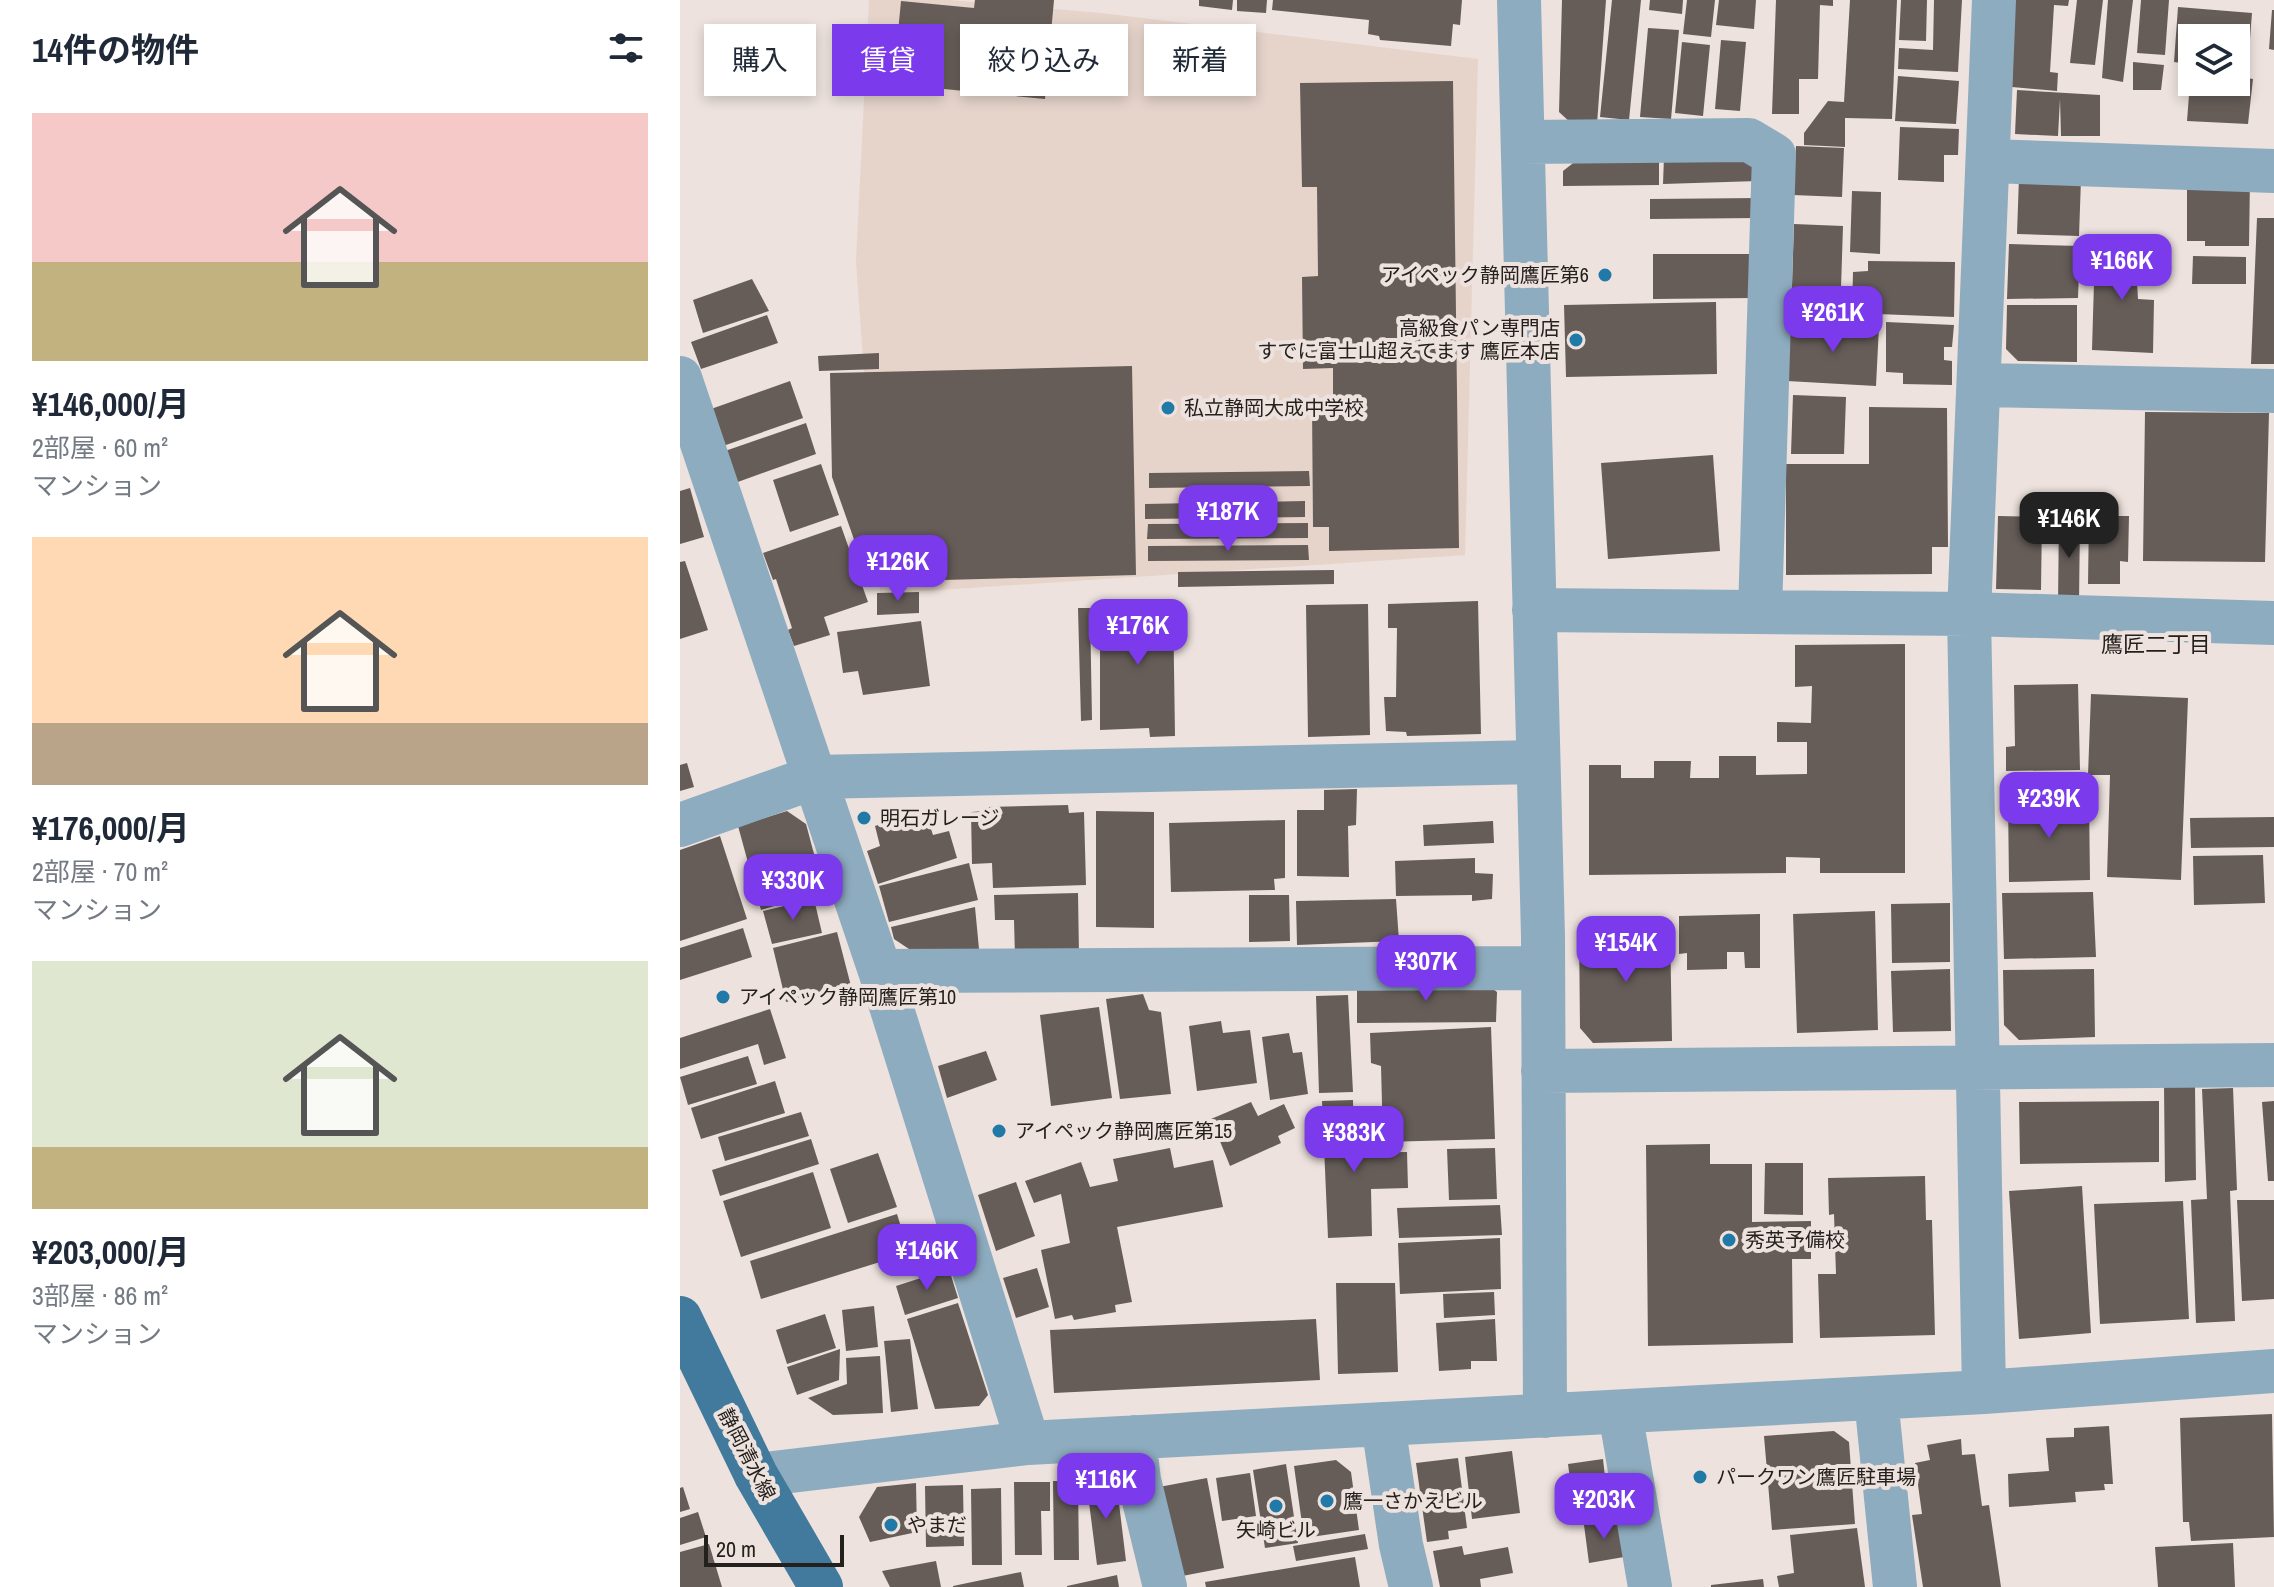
<!DOCTYPE html>
<html lang="ja">
<head>
<meta charset="utf-8">
<style>
	body { margin:0; font-family:"Archivo Narrow","Noto Sans JP",sans-serif; background:#f6f6f7; color:#1f2937; height:100vh; display:flex; flex-direction:column; font-size:30px; white-space:nowrap }
	* { box-sizing:border-box; margin:0 }
	p { font-size:26px; color:#747a83 }
	.icon { flex:none; width:44px; height:44px; fill:none; stroke:currentColor; stroke-width:2; stroke-linecap:round; stroke-linejoin:round }
	.map { position:relative; flex:1; overflow:hidden }
	.side { display:flex; flex-direction:column; background:#fff; width:680px }
	.side>* { flex:none }
	.guide { position:absolute; left:24px; top:24px; width:760px; height:72px; display:flex; gap:16px }
	.controls { position:absolute; left:1498px; top:24px; display:grid; gap:16px }
	.controls a { display:grid; place-items:center; width:72px; height:72px; border-radius:0px; background:#fff; box-shadow:0 4px 12px #0003; font-size:40px }
	.scale { position:absolute; left:24px; bottom:20px; width:140px; box-sizing:border-box; padding-left:8px; border:4px solid #24201e; border-top:0; font-size:22px; line-height:28px; white-space:nowrap; color:#24201e; -webkit-text-stroke:6px #ede2dd; paint-order:stroke }
	.price { position:absolute; translate:-50% -68px; padding:0 18px; border-radius:16px; background:#7c3aed; color:#fff; font-size:26px; line-height:52px; filter:drop-shadow(0 2px 4px #0008) }
	.price::after { content:''; position:absolute; left:50%; top:48px; width:24px; height:18px; margin-left:-12px; background:inherit; clip-path:polygon(0 0,100% 0,50% 100%) }
	.price.active { background:#222; color:#fff }
	ul { padding:0; list-style:none }
	li { display:grid; align-content:center; gap:16px; height:424px; padding:0 32px }
	li span { display:grid; place-items:center; height:248px; border-radius:0px; color:#555 }
	li>.icon { margin-inline-start:auto }
	span .icon { width:144px; height:144px; fill:#fffc; stroke-width:1 }
	li b { font-size:34px }
	h2 { display:flex; justify-content:space-between; align-items:center; height:96px; padding:0 32px; font-size:34px }
	.tag { padding:0 28px; border-radius:0px; background:#fff; box-shadow:0 4px 12px #0003; font-size:28px; line-height:72px }
	.tag.active { background:#7c3aed; color:#fff }
	main { display:flex; flex:1; min-height:0 }
	.map>svg:first-child { display:block }
</style>
</head>
<body>
<main>
<section class="side">
<h2>14件の物件<svg class="icon" aria-label="filters" viewBox="0 0 24 24"><path d="M4 7h16M4 17h16"/><circle cx="9" cy="7" r="2"/><circle cx="15" cy="17" r="2"/></svg></h2>
<ul>
<li><span style="background:linear-gradient(#f6c9c9 60%,#c2b280 0)"><svg class="icon" aria-label="home" viewBox="0 0 24 24"><path d="M3 11l9-7 9 7M6 9v11h12V9"/></svg></span><div><b>¥146,000/月</b><p>2部屋 · 60 m²</p><p>マンション</p></div></li>
<li><span style="background:linear-gradient(#ffd9b3 75%,#b9a48a 0)"><svg class="icon" aria-label="home" viewBox="0 0 24 24"><path d="M3 11l9-7 9 7M6 9v11h12V9"/></svg></span><div><b>¥176,000/月</b><p>2部屋 · 70 m²</p><p>マンション</p></div></li>
<li><span style="background:linear-gradient(#dfe7d0 75%,#c2b280 0)"><svg class="icon" aria-label="home" viewBox="0 0 24 24"><path d="M3 11l9-7 9 7M6 9v11h12V9"/></svg></span><div><b>¥203,000/月</b><p>3部屋 · 86 m²</p><p>マンション</p></div></li>
</ul>
</section>
<div class="map">
<svg width="1594" height="1587" viewBox="0 0 1594 1587">
	<rect width="100%" height="100%" fill="#ede2dd"/>
	<!-- built -->
	<path fill="#e6d4cb" d="M189 0H270L422 13 798 59 785 555 200 594 176 261Z"/>
	<!-- building -->
	<path fill="#665d59" d="M295 0H374L365 99 213 84 221 1 294 8Z
		M519 0H553L552 10 519 6Z
		M557 0H587L586 13 557 11Z
		M593 0H782L780 25 773 24 771 46 700 40 699 36 688 34 689 20 592 10Z
		M882 0H926L917 124 891 123 879 112Z
		M932 0H961L949 120 920 117Z
		M970 0H1003L1002 14 969 10Z
		M1007 0H1035L1031 37 1003 34Z
		M1039 0H1076L1074 29 1036 25Z
		M1096 0H1153V6L1140 5 1138 79H1119V114H1092Z
		M1170 0H1217L1212 119 1165 118V147L1124 145V133L1148 101 1164 102Z
		M1221 0H1247L1246 41 1219 40Z
		M1254 0H1282L1278 72 1218 69 1219 48 1253 50Z
		M1334 0H1389L1388 6 1374 5 1370 72 1378 73 1377 91 1332 87Z
		M1397 0H1423L1415 65 1390 63Z
		M1428 0H1453L1443 82 1422 78Z
		M1461 0H1489L1485 55 1457 53Z
		M1498 7 1572 13 1567 78 1573 79 1568 124 1507 121 1510 82H1556V38H1512V51L1502 50 1501 63 1494 62Z
		M1592 10H1594V50L1589 49Z
		M968 28 999 30 991 119 960 117Z
		M1041 40 1066 42 1060 111 1035 109Z
		M1002 42 1030 45 1023 116 995 113Z
		M1453 62 1484 65 1481 90H1453Z
		M1218 76 1279 81 1276 124 1215 121Z
		M773 81 779 548 649 551V527H633L632 404 653 403V368L623 369 622 277 638 276 637 187H622L620 83Z
		M1337 90 1420 95V136H1381L1380 99 1378 136 1335 134Z
		M1220 127 1279 129 1278 155H1264V182L1218 180Z
		M1116 146 1164 148 1162 197 1113 195Z
		M979 157V185L883 186V171L897 160Z
		M984 157 1077 162 1078 181 983 184Z
		M1339 177 1401 179 1399 236 1337 234Z
		M1507 179H1570L1569 246H1525V241H1507Z
		M1172 191 1201 192 1200 254 1170 252Z
		M1078 198V218L970 219V199Z
		M1577 218H1594V364H1571Z
		M1114 224 1163 226 1160 319 1111 315Z
		M1329 244 1400 246 1398 298 1327 299Z
		M1415 249 1474 251 1473 281 1457 282 1458 299 1474 300 1473 353 1412 350Z
		M973 254H1072V298L973 299Z
		M1513 256 1566 257V284H1512Z
		M1188 261 1275 262 1274 317 1172 313 1173 272 1188 271Z
		M72 279 89 311 23 333 13 300Z
		M1036 302 1037 374 886 377 884 305Z
		M1327 305H1397V362L1338 361 1326 349Z
		M87 315 98 343 21 369 11 342Z
		M1206 322 1274 325 1272 347H1264V360L1272 361V385L1223 384V373L1206 372Z
		M1110 323 1199 326 1196 386 1107 381Z
		M199 353V369L139 371 138 356Z
		M452 366 456 575 189 582 152 477 150 373Z
		M110 381 123 418 43 446 31 409Z
		M1113 395 1166 397 1164 454H1111Z
		M1189 407 1267 408 1268 547H1252V574L1106 575V464H1189Z
		M1465 412 1589 413 1585 562 1463 561Z
		M126 423 136 454 55 483 45 451Z
		M1033 455 1040 551 928 559 921 463Z
		M141 464 159 515 110 532 93 480Z
		M629 471 630 486 469 488V473Z
		M10 488 24 537 0 544V491Z
		M625 501V517L465 519V504Z
		M1318 516 1362 517 1361 590 1316 589Z
		M1409 516H1449L1448 562 1440 561V584H1408Z
		M1379 517H1400L1399 603H1378Z
		M628 523V538L467 539 468 524Z
		M161 526 188 602 144 617 150 635 114 646 108 630 112 628 96 579 93 580 83 553Z
		M628 545 629 560 468 561V546Z
		M5 561 28 630 0 639V562Z
		M654 570V584L498 587V572Z
		M239 592V613L197 615V593Z
		M493 600 495 736 470 737 469 728 420 730V602Z
		M798 601 801 734 727 736 726 732 706 731 704 697H716L717 628H708V604Z
		M688 604 690 735 628 737 626 605Z
		M398 608H410L412 720 401 721Z
		M241 621 250 686 183 695 178 671 163 673 157 632Z
		M1225 644V873H1140V858L1106 857V873L909 875V765H941V778H974V761H1011L1010 778H1039V756H1076V775L1127 774V742H1097V722L1131 723 1132 686 1115 687V645Z
		M1398 684 1400 770 1326 771V747L1335 746 1334 685Z
		M1411 694 1508 698 1501 880 1427 877 1430 775H1408Z
		M7 763 14 787 0 791V765Z
		M677 789 676 825 668 826 669 877 617 876V810H644V790Z
		M1409 799 1410 880 1329 882 1328 800Z
		M388 805 389 813 404 812 406 885 313 888 312 863 292 864 291 812 306 811 307 807Z
		M107 811 126 824 144 891 81 910 58 826Z
		M416 811 474 812V928L416 927Z
		M221 817 226 826 248 820 253 835 269 831 277 858 198 884 187 851 200 846 195 826Z
		M1594 817V847L1511 848 1510 818Z
		M605 820V878L594 879 595 890 491 892 489 823Z
		M813 821 814 843 744 846 743 825Z
		M40 836 67 919 0 941V850Z
		M1583 855 1585 903 1514 905 1513 856Z
		M795 858V873L813 874 812 899 792 901V895L716 896 715 861Z
		M289 863 298 900 209 922 199 886Z
		M1413 892 1416 957 1324 959 1322 893Z
		M398 893 399 956 335 957 334 920H315L314 895Z
		M569 895H609L610 941 569 942Z
		M134 899 142 933 92 944 83 911Z
		M716 899 719 941 617 945 616 901Z
		M1270 903V962L1212 963 1211 904Z
		M295 907 299 949 232 951 214 939 211 927Z
		M1195 911 1198 1030 1117 1033 1113 914Z
		M1080 914V968H1065L1064 952H1047V969L1007 970V953L999 954V916Z
		M990 926 992 1041 913 1043 900 1028 899 928Z
		M63 928 72 957 0 980V948Z
		M157 932 171 986 106 1002 93 948Z
		M1270 969 1271 1031 1213 1032 1211 971Z
		M1414 969 1415 1037 1339 1040 1324 1025 1323 970Z
		M804 982 817 992 816 1022 677 1023V983Z
		M463 994 469 1010 481 1012 491 1094 440 1099 426 999Z
		M668 995 673 1092 639 1093 636 996Z
		M419 1007 432 1098 371 1106 360 1015Z
		M90 1009 106 1058 84 1065 78 1044 0 1069V1038Z
		M541 1021 543 1033 570 1030 577 1083 517 1091 509 1026Z
		M811 1027 815 1139 703 1142 701 1066 691 1063 690 1033Z
		M609 1033 613 1053 622 1052 628 1094 590 1100 582 1037Z
		M306 1051 317 1080 267 1098 258 1066Z
		M68 1056 77 1084 8 1105 0 1077Z
		M95 1081 105 1113 21 1139 11 1108Z
		M1484 1086H1515L1516 1180 1485 1182Z
		M1553 1088 1557 1190 1550 1191 1555 1321 1516 1323 1511 1200 1527 1199 1522 1089Z
		M673 1100 674 1153 727 1152 728 1188 691 1189 692 1236 648 1238 642 1101Z
		M1479 1101V1162L1340 1164 1339 1102Z
		M1594 1101V1181H1588L1582 1102Z
		M571 1102 578 1116 604 1104 615 1128 598 1136 601 1143 550 1166 531 1119Z
		M121 1112 129 1136 45 1161 38 1137Z
		M131 1139 139 1164 40 1196 32 1170Z
		M1030 1144V1164H1072V1222L1131 1221V1259H1112L1113 1343 968 1346 966 1145Z
		M490 1148 494 1168 533 1160 543 1207 437 1227 452 1302 435 1305 436 1312 394 1320 392 1315 375 1319 361 1250 390 1243 381 1194 354 1203 345 1181 401 1162 410 1187 438 1181 433 1159Z
		M815 1148 817 1199 769 1200 767 1149Z
		M198 1153 217 1207 168 1223 150 1169Z
		M1085 1163H1123V1215L1084 1214Z
		M133 1172 151 1228 61 1257 43 1201Z
		M1245 1176 1246 1220H1252L1255 1335 1140 1338 1138 1274H1156L1154 1214 1149 1215 1148 1178Z
		M336 1182 355 1236 316 1251 298 1195Z
		M1402 1186 1411 1333 1339 1339 1329 1191Z
		M1557 1200H1594V1299L1562 1301Z
		M1503 1201 1509 1319 1420 1324 1414 1204Z
		M820 1205 822 1235 719 1238 717 1208Z
		M217 1214 229 1253 81 1299 70 1261Z
		M820 1238 821 1289 720 1294 718 1243Z
		M357 1268 369 1307 336 1318 323 1278Z
		M269 1269 278 1298 225 1315 216 1286Z
		M656 1283H715L718 1372 658 1374Z
		M814 1292 815 1315 764 1318 763 1294Z
		M278 1303 308 1395 299 1406 255 1409 227 1319Z
		M194 1306 198 1347 166 1351 162 1310Z
		M145 1314 156 1348 107 1364 96 1330Z
		M636 1319 640 1380 374 1393 370 1330Z
		M815 1319 817 1361H791V1369L759 1371 756 1323Z
		M230 1339 238 1409 211 1412 204 1341Z
		M160 1349 159 1380 117 1395 107 1367Z
		M200 1356 203 1413 153 1415 128 1398 167 1384 166 1358Z
		M1592 1414 1594 1537 1511 1541 1509 1522H1503L1500 1418Z
		M1429 1426 1433 1484H1424L1425 1490 1395 1492 1396 1502 1329 1507 1328 1474 1369 1471 1366 1438 1394 1437V1428Z
		M1154 1431 1169 1442 1175 1524 1092 1530 1084 1436Z
		M1281 1439 1282 1455 1295 1454 1302 1506 1309 1505 1321 1587H1243L1232 1515 1242 1514 1235 1463 1250 1460 1247 1445Z
		M832 1451 840 1513 792 1519 785 1457Z
		M778 1458 787 1528 768 1531 769 1539 747 1542 736 1463Z
		M923 1459 929 1513 895 1518 888 1464Z
		M656 1460 671 1472 679 1530 624 1538 614 1466Z
		M606 1464 618 1543 585 1548 573 1470Z
		M405 1471 437 1487 446 1561 417 1565Z
		M570 1473 576 1516 542 1521 536 1478Z
		M527 1478 544 1568 497 1577 479 1487Z
		M373 1481H398L399 1560H374Z
		M334 1482H370V1511H361L362 1555H335Z
		M236 1483 237 1532 190 1542 179 1517 197 1487Z
		M283 1485 284 1546 246 1547 245 1486Z
		M3 1487 10 1509 0 1512V1488Z
		M321 1488 322 1565H292L291 1489Z
		M18 1512 26 1537 0 1545V1518Z
		M938 1519 944 1557 909 1563 904 1525Z
		M1177 1528 1185 1587H1099L1097 1576 1114 1573 1110 1535Z
		M685 1534 688 1549 616 1561 613 1546Z
		M1553 1543 1555 1587H1478L1475 1547Z
		M29 1544 42 1587H0V1552Z
		M782 1546 784 1555 828 1547 833 1573 800 1579 801 1587H760L753 1551Z
		M675 1557 680 1587H526L525 1582Z
		M256 1561 261 1587H210L202 1571Z
		M341 1572 344 1587H273V1586Z
		M437 1575 439 1587H387V1586Z
		M1083 1579 1084 1587H1031V1585Z"/>
	<g fill="none" stroke-linecap="round" stroke-linejoin="round">
		<!-- minor -->
		<path stroke="#8eacbf" stroke-width="44" d="M839 0 863 936 865 1416
			M843 142 1069 140 1094 155 1080 612
			M1308 161 1594 171
			M0 378 200 971 348 1443
			M1299 385 1594 391
			M854 610 1289 614 1594 623
			M0 825 135 777 858 762
			M200 971 863 968
			M863 1071 1594 1065
			M1304 1392 1289 614 1314 0
			M1196 1398 1215 1587
			M940 1412 970 1587
			M703 1424 721 1545 731 1587
			M454 1437 459 1480 485 1587
			M76 1475 348 1443 1304 1392 1594 1371"/>
		<!-- major -->
		<path stroke="#417a9d" stroke-width="44" d="M0 1318 76 1475 141 1587"/>
	</g>
	<!-- markers -->
	<g fill="#2179a8" stroke="#ede2dd" stroke-width="3">
		<circle cx="925" cy="275" r="8"/>
		<circle cx="896" cy="340" r="8"/>
		<circle cx="488" cy="408" r="8"/>
		<circle cx="184" cy="818" r="8"/>
		<circle cx="43" cy="997" r="8"/>
		<circle cx="319" cy="1131" r="8"/>
		<circle cx="1049" cy="1240" r="8"/>
		<circle cx="1020" cy="1477" r="8"/>
		<circle cx="647" cy="1501" r="8"/>
		<circle cx="596" cy="1506" r="8"/>
		<circle cx="211" cy="1525" r="8"/>
	</g>
	<g text-anchor="middle" stroke-width="8" stroke-linejoin="round" paint-order="stroke">
		<!-- poi labels -->
		<g font-size="20" fill="#24201e" stroke="#ede2dd" text-anchor="start">
			<text x="909" y="282" text-anchor="end">アイペック静岡鷹匠第6</text>
			<text x="880" y="335" text-anchor="end">高級食パン専門店<tspan x="880" dy="23">すでに富士山超えてます 鷹匠本店</tspan></text>
			<text x="504" y="415">私立静岡大成中学校</text>
			<text x="200" y="825">明石ガレージ</text>
			<text x="59" y="1004">アイペック静岡鷹匠第10</text>
			<text x="335" y="1138">アイペック静岡鷹匠第15</text>
			<text x="1065" y="1247">秀英予備校</text>
			<text x="1036" y="1484">パークワン鷹匠駐車場</text>
			<text x="663" y="1508">鷹一さかえビル</text>
			<text x="227" y="1532">やまだ</text>
			<text x="596" y="1537" text-anchor="middle">矢崎ビル</text>
		</g>
		<!-- street labels -->
		<g font-size="20" fill="#24201e" stroke="#ede2dd">
			<text transform="translate(67 1454) rotate(63)" y="7">静岡清水線</text>
		</g>
		<!-- neighbourhood labels -->
		<g font-size="22" fill="#24201e" stroke="#ede2dd">
			<text x="1476" y="652">鷹匠二丁目</text>
		</g>
	</g>
</svg>
<div class="controls">
<a><svg class="icon" aria-label="layers" viewBox="0 0 24 24"><path d="M12 4l9 5-9 5-9-5zM3 14l9 5 9-5"/></svg></a>
</div>
<div class="scale">20 m</div>
<b class="price" style="left:1442px;top:302px">¥166K</b>
<b class="price" style="left:1153px;top:354px">¥261K</b>
<b class="price" style="left:548px;top:553px">¥187K</b>
<b class="price active" style="left:1389px;top:560px">¥146K</b>
<b class="price" style="left:218px;top:603px">¥126K</b>
<b class="price" style="left:458px;top:667px">¥176K</b>
<b class="price" style="left:1369px;top:840px">¥239K</b>
<b class="price" style="left:113px;top:922px">¥330K</b>
<b class="price" style="left:946px;top:984px">¥154K</b>
<b class="price" style="left:746px;top:1003px">¥307K</b>
<b class="price" style="left:674px;top:1174px">¥383K</b>
<b class="price" style="left:247px;top:1292px">¥146K</b>
<b class="price" style="left:426px;top:1521px">¥116K</b>
<b class="price" style="left:924px;top:1541px">¥203K</b>
<div class="guide">
<a class="tag">購入</a>
<a class="tag active">賃貸</a>
<a class="tag">絞り込み</a>
<a class="tag">新着</a>
</div>
</div>
</main>
</body>
</html>
